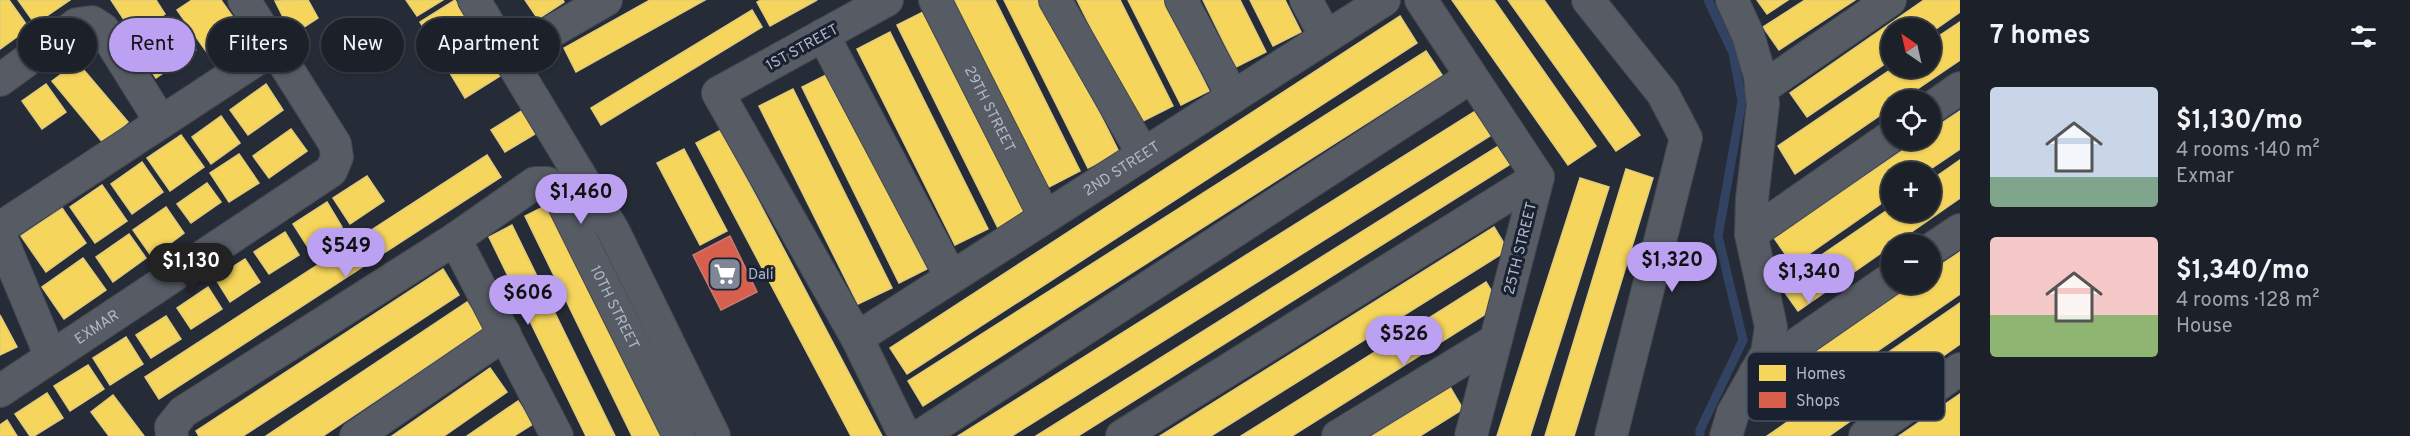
<!DOCTYPE html>
<html lang="en">
<head>
<meta charset="utf-8">
<style>
	body { margin:0; font-family:Overpass,sans-serif; background:#252931; color:#f1f3f6; height:100vh; display:flex; flex-direction:column; font-size:22px; white-space:nowrap }
	* { box-sizing:border-box; margin:0 }
	p { font-size:20px; color:#a0a3a8 }
	.icon { flex:none; width:33px; height:33px; fill:none; stroke:currentColor; stroke-width:2; stroke-linecap:round; stroke-linejoin:round }
	.map { position:relative; flex:1; overflow:hidden }
	.side { display:flex; flex-direction:column; background:#1c2129; width:450px }
	.side>* { flex:none }
	.banner { position:absolute; left:18px; top:18px; width:570px; height:54px; display:flex; gap:12px }
	.needle { width:39px; rotate:326deg }
	.buttons { position:absolute; left:1881px; top:18px; display:grid; gap:12px }
	.buttons a { display:grid; place-items:center; width:60px; height:60px; border-radius:50%; background:#1c2129; box-shadow:0 2px 4px #0004,0 0 0 2px #3a3e46; font-size:30px }
	.price { position:absolute; translate:-50% -51px; padding:0 14px; border-radius:21px; background:#bca0f2; color:#111; font-size:20px; line-height:39px; filter:drop-shadow(0 2px 3px #0008) }
	.price::after { content:''; position:absolute; left:50%; top:36px; width:18px; height:14px; margin-left:-9px; background:inherit; clip-path:polygon(0 0,100% 0,50% 100%) }
	.price.active { background:#222; color:#fff }
	ul { padding:0; list-style:none }
	li { display:flex; align-items:center; gap:18px; height:150px; padding:0 30px }
	li span { display:grid; place-items:center; flex:none; width:168px; height:120px; border-radius:6px; color:#555 }
	li>.icon { margin-inline-start:auto }
	span .icon { width:72px; height:72px; fill:#fffc; stroke-width:1 }
	li b { font-size:26px }
	h2 { display:flex; justify-content:space-between; align-items:center; height:72px; padding:0 30px; font-size:26px }
	.tag { padding:0 21px; border-radius:27px; background:#1c2129; box-shadow:0 2px 4px #0004,0 0 0 2px #3a3e46; font-size:21px; line-height:54px }
	.tag.active { background:#bca0f2; color:#111 }
	main { display:flex; flex:1; min-height:0 }
	.map>svg:first-child { display:block }
</style>
</head>
<body>
<main>
<div class="map">
<svg width="1960" height="436" viewBox="0 0 1960 436">
	<rect width="100%" height="100%" fill="#262c37"/>
	<!-- homes -->
	<path fill="#f6d55c" stroke="#e1cc7d" stroke-width="1.5" d="M0 0H9L29 28 0 49Z
		M18 0H70L35 24Z
		M111 0H156L165 14 134 35Z
		M192 0H221L242 30 208 54 177 10Z
		M308 0 318 18 292 35 275 1Z
		M406 0H443L417 16Z
		M455 0 476 34 441 56 420 22Z
		M525 0H563L564 2 538 19Z
		M650 0H705L576 72 564 48Z
		M761 0H817L770 26 757 2Z
		M954 0H995L1080 171 1047 188Z
		M1004 0H1043L1119 152 1088 168Z
		M1077 0H1120L1173 106 1139 123Z
		M1128 0H1164L1209 91 1181 105Z
		M1203 0H1240L1266 52 1236 67Z
		M1250 0H1285L1301 32 1273 46Z
		M1452 0H1494L1596 146 1568 165Z
		M1508 0H1544L1640 135 1616 151Z
		M1757 0H1788L1767 14Z
		M1805 0H1855L1779 50 1763 27Z
		M1924 0H1960V12L1930 33V28H1892V59L1807 117 1790 93Z
		M752 10 762 27 601 125 591 108Z
		M925 11 1026 214 998 228 897 25Z
		M1400 16 1417 43 907 374 890 348Z
		M174 18 196 50 156 78 134 46Z
		M1960 22V60L1901 100H1892V107L1795 174 1778 146 1893 68H1930V42Z
		M890 32 988 229 955 245 857 49Z
		M479 42 500 76 465 98 444 63Z
		M1426 51 1442 75 923 406 908 381Z
		M77 62 128 122 104 144 52 81Z
		M830 73 927 269 899 283 802 87Z
		M46 84 66 112 42 129 22 101Z
		M266 84 283 110 248 135 230 110Z
		M793 89 892 288 858 304 759 106Z
		M526 108 540 131 505 152 491 130Z
		M1477 110 1493 134 1012 436H958Z
		M1960 111V149L1926 172H1892V196L1793 265 1774 238 1918 140H1930V131Z
		M221 116 240 143 211 164 192 137Z
		M291 129 307 151 269 178 253 156Z
		M721 130 882 436H851L696 143Z
		M181 135 204 167 170 191 147 158Z
		M1500 145 1512 163 1078 436H1036Z
		M684 149 727 231 700 245 657 163Z
		M239 154 259 183 229 202 210 173Z
		M487 155 501 177 159 399 145 377Z
		M1960 160V198L1798 311 1779 284 1892 207V212H1930V181Z
		M142 162 163 192 132 214 111 184Z
		M1626 169 1653 178 1574 436H1545Z
		M367 176 384 201 350 224 333 198Z
		M1580 178 1609 187 1530 436H1497Z
		M207 183 221 202 191 223 177 204Z
		M102 185 127 221 95 243 70 207Z
		M327 202 342 227 309 249 293 224Z
		M549 204 662 436H632L525 216Z
		M166 207 184 233 152 257 133 230Z
		M62 208 86 243 46 272 21 236Z
		M512 225 615 436H586L489 237Z
		M1494 227 1508 250 1211 436H1160Z
		M285 232 299 255 269 274 254 252Z
		M129 234 146 258 113 282 96 257Z
		M1960 252V294L1779 419 1758 390 1914 284H1930V272Z
		M83 258 106 290 64 319 42 287Z
		M245 259 260 282 230 302 215 278Z
		M443 269 459 295 243 436H199L196 431Z
		M1486 282 1500 305 1292 436H1241Z
		M208 287 222 309 191 329 177 308Z
		M467 302 484 328 323 436H266Z
		M1960 303V344L1829 436H1767Z
		M0 315 17 347 0 355Z
		M166 316 181 339 151 358 136 335Z
		M126 337 143 364 110 385 93 358Z
		M88 365 104 389 70 411 54 386Z
		M490 368 507 392 444 436H392Z
		M1450 387 1463 409 1420 436H1372Z
		M47 393 63 418 34 436H30L15 414Z
		M1960 394V436H1899Z
		M113 395 144 436H109L91 412Z
		M518 401 533 424 514 436H467Z
		M7 420 17 436H0V425Z"/>
	<!-- shops -->
	<path fill="#d6604d" stroke="#ca7a72" stroke-width="1.5" d="M730 236 757 292 721 310 693 255Z"/>
	<g fill="none" stroke-linecap="round" stroke-linejoin="round">
		<!-- stream -->
		<path stroke="#314262" stroke-width="9" d="M1700 436V430L1743 340 1718 236 1742 101 1733 53 1708 0"/>
		<defs>
			<g id="minor">
				<path d="M474 0 613 230 714 436"/>
				<path d="M887 0 718 93 857 338 905 436"/>
				<path id="s1" d="M935 0 1045 217"/>
				<path d="M1055 0 1143 154"/>
				<path d="M1181 0 1233 97"/>
				<path d="M1306 0 1326 37"/>
				<path d="M1421 0 1538 177 1471 436"/>
				<path d="M1588 0 1663 94 1686 138 1611 436"/>
				<path d="M823 35 951 277"/>
				<path d="M509 56 606 0"/>
				<path d="M0 80 77 24 92 22 103 29 161 122"/>
				<path d="M1761 89 1890 0"/>
				<path d="M1930 109 1960 88"/>
				<path d="M0 228 274 48"/>
				<path d="M1751 234 1892 136"/>
				<path d="M0 235 51 357"/>
				<path d="M455 239 557 436"/>
				<path d="M1930 250 1960 230"/>
				<path id="s2" d="M857 338 1384 0"/>
				<path d="M1755 373 1892 278"/>
				<path id="s3" d="M0 391 331 171 337 157 335 144 244 0"/>
				<path id="s4" d="M172 436 171 427 183 412 455 239 535 183H547L557 191 679 436"/>
				<path d="M356 436 505 334"/>
				<path d="M920 436 1471 77"/>
				<path d="M1122 436 1538 177"/>
				<path d="M1338 436 1496 340"/>
				<path d="M1726 436 1733 413 1767 353 1771 327 1751 234 1752 199 1763 104 1760 76 1748 35 1732 0"/>
				<path d="M1865 436 1960 369"/>
			</g>
		</defs>
		<!-- minor casing -->
		<use href="#minor" stroke="#434750" stroke-width="34"/>
		<!-- minor -->
		<use href="#minor" stroke="#565b64" stroke-width="32"/>
	</g>
	<!-- icons -->
	<defs>
		<symbol id="supermarket-square" viewBox="-11 -11 22 22"><rect x="-9" y="-9" width="18" height="18" rx="4" fill="#7f8796" stroke="#1a2232"/><path d="M-6-5.5h2.5l.6 2H6L4.5 2H-2.5L-4.4-4H-6ZM-1.5 3.2a1.3 1.3 0 1 0 .1 0ZM3 3.2a1.3 1.3 0 1 0 .1 0Z" fill="#fff"/></symbol>
	</defs>
	<g fill-rule="evenodd">
		<use href="#supermarket-square" x="706" y="255" width="38" height="38"/>
	</g>
	<g text-anchor="middle" stroke-width="6" stroke-linejoin="round" paint-order="stroke">
		<!-- street labels -->
		<g font-size="15" fill="#afb8c9" stroke="#1a2232">
			<text transform="translate(802 47) rotate(-29)" y="5">1ST STREET</text>
			<text dy="5" stroke="none"><textPath href="#s1" startOffset="122">29TH STREET</textPath></text>
			<text dy="5" stroke="none"><textPath href="#s2" startOffset="314">2ND STREET</textPath></text>
			<text transform="translate(1520 248) rotate(-76)" y="5">25TH STREET</text>
			<text dy="5" stroke="none"><textPath href="#s4" startOffset="603">10TH STREET</textPath></text>
			<text dy="5" stroke="none"><textPath href="#s3" startOffset="116">EXMAR</textPath></text>
		</g>
		<!-- poi labels -->
		<g font-size="15" fill="#afb8c9" stroke="#1a2232" text-anchor="start">
			<text x="748" y="279">Dali</text>
		</g>
	</g>
	<!-- legend -->
	<rect x="1747" y="352" width="198" height="69" rx="9" fill="#1a2232" stroke="#474f5f" stroke-width="1.5"/>
	<rect x="1759" y="365" width="27" height="16" fill="#f6d55c"/>
	<rect x="1759" y="392" width="27" height="16" fill="#d6604d"/>
	<g font-size="16" fill="#afb8c9">
		<text x="1796" y="379">Homes</text>
		<text x="1796" y="406">Shops</text>
	</g>
</svg>
<div class="buttons">
<a><svg class="needle" viewBox="-14 -14 28 28"><path d="M0-13l5 13h-10z" fill="#e53935"/><path d="M0 13l5-13h-10z" fill="#a0a3a8"/></svg></a>
<a><svg class="icon" aria-label="locate" viewBox="0 0 24 24"><circle cx="12" cy="12" r="6"/><path d="M12 2v4M12 18v4M2 12h4M18 12h4"/></svg></a>
<a>+</a>
<a>−</a>
</div>
<b class="price" style="left:581px;top:225px">$1,460</b>
<b class="price" style="left:346px;top:279px">$549</b>
<b class="price" style="left:1672px;top:293px">$1,320</b>
<b class="price active" style="left:191px;top:294px">$1,130</b>
<b class="price" style="left:1809px;top:305px">$1,340</b>
<b class="price" style="left:528px;top:326px">$606</b>
<b class="price" style="left:1404px;top:367px">$526</b>
<div class="banner">
<a class="tag">Buy</a>
<a class="tag active">Rent</a>
<a class="tag">Filters</a>
<a class="tag">New</a>
<a class="tag">Apartment</a>
</div>
</div>
<section class="side">
<h2>7 homes<svg class="icon" aria-label="filters" viewBox="0 0 24 24"><path d="M4 7h16M4 17h16"/><circle cx="9" cy="7" r="2"/><circle cx="15" cy="17" r="2"/></svg></h2>
<ul>
<li><span style="background:linear-gradient(#c9d6e8 75%,#7fa58c 0)"><svg class="icon" aria-label="home" viewBox="0 0 24 24"><path d="M3 11l9-7 9 7M6 9v11h12V9"/></svg></span><div><b>$1,130/mo</b><p>4 rooms · 140 m²</p><p>Exmar</p></div></li>
<li><span style="background:linear-gradient(#f6c9c9 65%,#8fb573 0)"><svg class="icon" aria-label="home" viewBox="0 0 24 24"><path d="M3 11l9-7 9 7M6 9v11h12V9"/></svg></span><div><b>$1,340/mo</b><p>4 rooms · 128 m²</p><p>House</p></div></li>
</ul>
</section>
</main>
</body>
</html>
